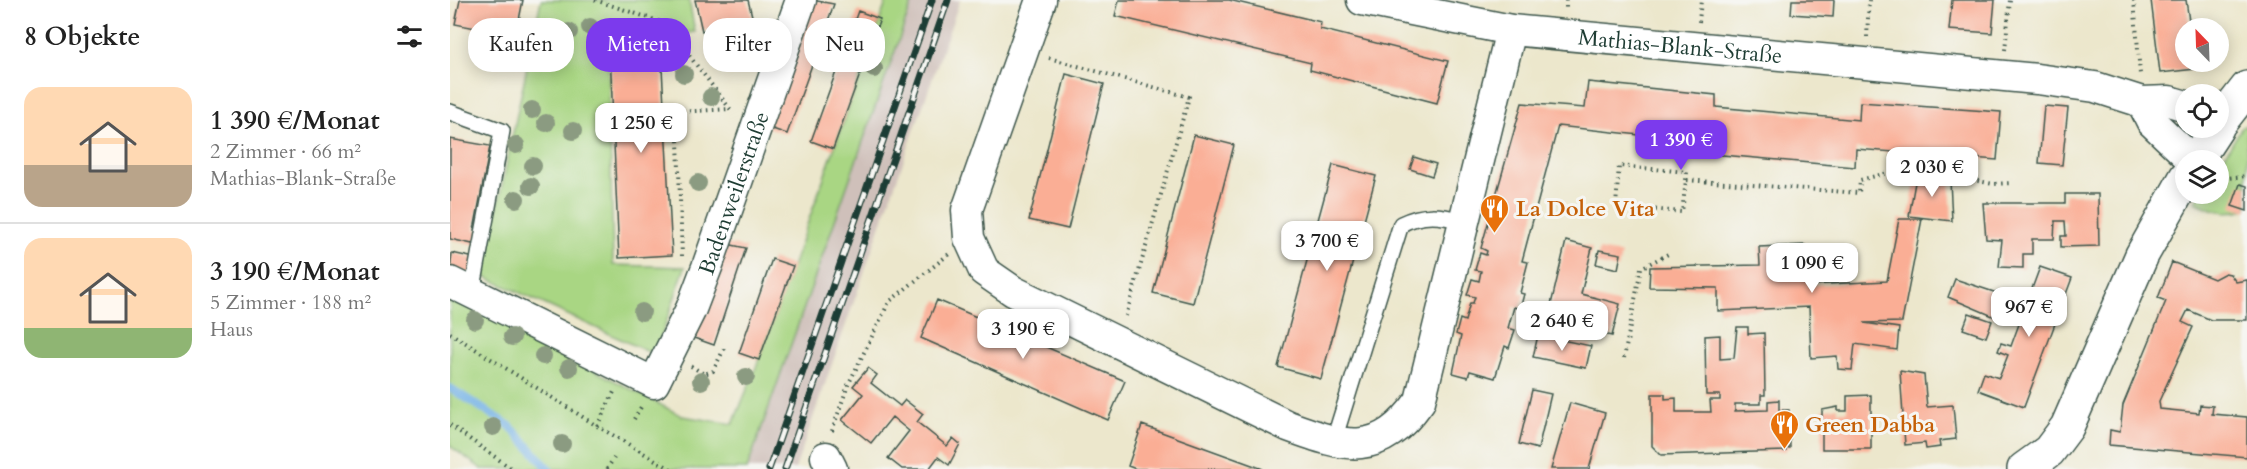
<!DOCTYPE html>
<html lang="de">
<head>
<meta charset="utf-8">
<style>
	body { margin:0; font-family:Cardo,serif; background:#f6f6f6; color:#222; height:100vh; display:flex; flex-direction:column; font-size:22px; white-space:nowrap }
	* { box-sizing:border-box; margin:0 }
	p { font-size:20px; color:#767676 }
	.icon { flex:none; width:33px; height:33px; fill:none; stroke:currentColor; stroke-width:2; stroke-linecap:round; stroke-linejoin:round }
	.map { position:relative; flex:1; overflow:hidden }
	.drawer { display:flex; flex-direction:column; background:#fff; width:450px }
	.drawer>* { flex:none }
	.hud { position:absolute; left:18px; top:18px; width:570px; height:54px; display:flex; gap:12px }
	.needle { width:39px; rotate:337deg }
	.controls { position:absolute; left:1725px; top:18px; display:grid; gap:12px }
	.controls a { display:grid; place-items:center; width:54px; height:54px; border-radius:50%; background:#fff; box-shadow:0 3px 15px #0003; font-size:30px }
	.price { position:absolute; translate:-50% -51px; padding:0 14px; border-radius:12px; background:#fff; color:#222; font-size:20px; line-height:39px; filter:drop-shadow(0 2px 3px #0008) }
	.price::after { content:''; position:absolute; left:50%; top:36px; width:18px; height:14px; margin-left:-9px; background:inherit; clip-path:polygon(0 0,100% 0,50% 100%) }
	.price.selected { background:#7c3aed; color:#fff }
	ul { padding:0; list-style:none }
	li { display:flex; align-items:center; gap:18px; height:150px; padding:0 24px }
	li+li { border-top:2px solid #e0e0e0 }
	li span { display:grid; place-items:center; flex:none; width:168px; height:120px; border-radius:18px; color:#555 }
	li>.icon { margin-inline-start:auto }
	span .icon { width:72px; height:72px; fill:#fffc; stroke-width:1 }
	li b { font-size:26px }
	h2 { display:flex; justify-content:space-between; align-items:center; height:72px; padding:0 24px; font-size:26px }
	.pill { padding:0 21px; border-radius:24px; background:#fff; box-shadow:0 3px 15px #0003; font-size:21px; line-height:54px }
	.pill.selected { background:#7c3aed; color:#fff }
	main { display:flex; flex:1; min-height:0 }
	.map>svg:first-child { display:block }
</style>
</head>
<body>
<main>
<section class="drawer">
<h2>8 Objekte<svg class="icon" aria-label="filters" viewBox="0 0 24 24"><path d="M4 7h16M4 17h16"/><circle cx="9" cy="7" r="2"/><circle cx="15" cy="17" r="2"/></svg></h2>
<ul>
<li><span style="background:linear-gradient(#ffd9b3 65%,#b9a48a 0)"><svg class="icon" aria-label="home" viewBox="0 0 24 24"><path d="M3 11l9-7 9 7M6 9v11h12V9"/></svg></span><div><b>1 390 €/Monat</b><p>2 Zimmer · 66 m²</p><p>Mathias-Blank-Straße</p></div></li>
<li><span style="background:linear-gradient(#ffd9b3 75%,#8fb573 0)"><svg class="icon" aria-label="home" viewBox="0 0 24 24"><path d="M3 11l9-7 9 7M6 9v11h12V9"/></svg></span><div><b>3 190 €/Monat</b><p>5 Zimmer · 188 m²</p><p>Haus</p></div></li>
</ul>
</section>
<div class="map">
<svg width="1797" height="469" viewBox="0 0 1797 469">
	<rect width="100%" height="100%" fill="#f6f6f2"/>
	<filter id="ink" filterUnits="userSpaceOnUse"><feTurbulence type="fractalNoise" baseFrequency=".0167" numOctaves="2"/><feDisplacementMap in="SourceGraphic" scale="12" xChannelSelector="R" yChannelSelector="G"/><feConvolveMatrix kernelMatrix="1 2 1 2 8 2 1 2 1" color-interpolation-filters="sRGB"/></filter>
	<filter id="wash" filterUnits="userSpaceOnUse"><feTurbulence type="fractalNoise" baseFrequency=".008" numOctaves="4" result="noise"/><feDisplacementMap in="SourceGraphic" scale="24" xChannelSelector="R" yChannelSelector="G"/><feGaussianBlur stdDeviation="1.35" result="paint"/><feColorMatrix in="noise" values="0 0 0 0 0 0 0 0 0 0 0 0 0 0 0 0 0 1.4 0 .05"/><feComposite in="paint" operator="in"/></filter>
	<g filter="url(#wash)">
		<rect width="100%" height="100%" fill="#ece7cc"/>
		<!-- industrial -->
		<path fill="#cfc0ba" d="M463 0H510L345 469H297Z"/>
		<!-- green -->
		<path fill="#a9d683" stroke="#648a5c" stroke-width="1.5" d="M91 0H239L245 32 158 47 163 265 235 267 205 355 33 276Z
			M437 0H463L297 469H32L0 446V295L232 416 283 424 309 360Z
			M1797 125V209C1776 215 1765 211 1745 202L1750 194H1768L1769 165 1792 127Z"/>
		<g fill="none" stroke-linecap="round" stroke-linejoin="round">
			<!-- stream -->
			<path stroke="#72b1e5" stroke-width="8" d="M0 388 60 426 99 469"/>
		</g>
		<g id="blocks">
			<!-- building -->
			<path fill="#faae95" d="M10 0H73L66 35 53 32 51 39 35 36 36 30 5 24Z
				M245 0H298L303 20 252 31Z
				M362 0 384 4 337 134 317 127Z
				M669 0H779L871 22 870 29 998 61 987 103 860 70 861 63 665 16Z
				M1342 0H1384L1383 17 1341 14Z
				M1502 0H1545L1542 33 1499 30Z
				M1701 0H1736L1740 28H1736V62H1744L1745 69 1710 73Z
				M408 11 430 19 383 149 361 141Z
				M211 49 222 255 169 258 160 52Z
				M616 74 654 84 618 229 579 220Z
				M1138 82 1266 95V107L1409 120 1410 102 1551 112 1547 160 1406 149 1405 167 1261 154 1262 143 1108 126 1072 261 1078 262 1070 293 1074 294 1070 309 1064 307 1058 328 1065 330 1059 348 1055 346 1045 378 1020 371 1018 377 1003 373 1011 336 1006 334 1010 319 1015 321 1020 303H1023L1025 297 1017 295 1022 279 1029 281 1031 271 1025 270 1030 253 1036 255 1037 251 1031 248 1072 103 1135 108Z
				M1594 106 1618 108 1612 165 1589 163Z
				M744 135 784 145 743 303 703 293Z
				M0 139 40 146 24 230H30L27 245 0 239Z
				M964 157 986 164 982 176 960 169Z
				M883 165 926 176 871 379 828 367Z
				M1467 171 1500 180 1502 221 1459 216Z
				M1790 184 1797 186V211L1782 206Z
				M1615 194H1648L1649 246 1611 247V236H1616L1615 221H1605L1604 239H1582V254H1573V268L1549 267 1552 240 1536 239 1533 203H1615Z
				M1449 219H1472L1452 322 1414 323 1449 328 1447 350 1405 344 1402 370 1388 369 1387 356 1361 358 1359 307 1268 311V288L1199 287 1200 267 1310 265 1309 247 1355 245 1358 285 1437 281Z
				M1116 241 1142 248 1131 294 1170 304 1162 336 1125 327 1122 335 1095 330Z
				M277 244 296 248 264 345 244 338Z
				M1149 250 1171 254 1168 269 1146 264Z
				M2 253 25 258 18 283 0 273Z
				M322 259 343 266 309 360 289 353Z
				M1722 262 1764 279 1775 273 1780 274 1786 282 1797 280V320H1761L1738 310 1732 322 1743 327 1709 401 1710 409 1749 413 1750 405 1763 406 1762 414 1797 417V457L1659 445 1660 430 1670 432 1673 405 1716 301 1708 298Z
				M1590 267 1622 278 1574 407 1528 390 1534 373 1549 378 1558 355 1548 351 1551 343 1561 346 1576 305 1564 300 1568 290 1580 294Z
				M1505 279 1553 295 1545 317 1498 297Z
				M487 300 675 381 658 420 471 338Z
				M1519 313 1542 321 1536 337 1513 329Z
				M1287 327H1298V334L1314 333 1315 395H1311V404H1285V411L1318 410V401L1329 400V410H1339L1340 448H1336V451L1211 455 1202 446V394H1215V399L1226 398V412H1261L1260 400H1270V395H1256L1255 336 1270 335V359L1284 358Z
				M1088 335 1141 346 1136 368 1083 357Z
				M418 368 427 375 421 383 450 406 455 400 473 414 467 422 497 446 503 438 510 444 499 465 488 457 479 469H452L438 458 459 431 442 417 421 443 392 420 413 394 403 386Z
				M1450 371 1474 375 1477 407 1503 405 1506 439 1489 441 1490 447 1476 449 1475 443 1455 445Z
				M1082 390 1101 394 1088 449 1069 444Z
				M1421 395V449H1372V410L1388 407V411H1397V396Z
				M1120 403 1155 413 1139 469H1101Z
				M692 425 813 469H686L678 466Z"/>
		</g>
	</g>
	<g filter="url(#ink)">
		<use href="#blocks" fill-opacity="0" stroke="#3e564b" stroke-width="1.5"/>
		<g fill="none" stroke-linecap="round" stroke-linejoin="round">
			<defs>
				<path id="lane" d="M0 112 52 131 22 293
					M883 443 951 224C973 213 990 215 1013 221"/>
				<g id="street">
					<path d="M591 0 517 210 519 238 534 271 563 291 838 426C897 448 929 458 970 401L1061 30"/>
					<path id="s1" d="M912 0 1061 30 1587 79 1645 87 1692 102 1719 101 1736 106"/>
					<path d="M1692 102 1702 122 1742 160"/>
					<path id="s2" d="M0 282 204 383 241 309 257 267 351 0"/>
					<path d="M376 457 382 469"/>
				</g>
				<path id="secondary" d="M1768 125 1797 88
					M1746 160 1767 128
					M1574 469 1599 451 1617 427 1692 255 1736 177"/>
			</defs>
			<!-- lane casing -->
			<use href="#lane" stroke="#3e564b" stroke-width="18"/>
			<!-- street casing -->
			<use href="#street" stroke="#3e564b" stroke-width="33"/>
			<!-- secondary casing -->
			<use href="#secondary" stroke="#3e564b" stroke-width="36"/>
			<!-- path -->
			<path stroke="#3e564b" stroke-width="4" stroke-dasharray="1.5 4.5" stroke-linecap="butt" d="M145 0 214 23 281 110
				M1116 0V8
				M1684 0 1690 74
				M1249 22 1251 0
				M1417 37 1419 0
				M1555 50 1560 0
				M599 58 739 97 676 316
				M1768 179 1797 176
				M1236 180 1237 172 1169 166 1166 206 1232 212 1236 180 1409 193 1410 180 1461 167 1543 184 1563 183
				M232 256 227 112 280 109
				M0 333 147 426 221 469
				M1174 358 1191 268 1218 254
				M241 366 254 374 263 371 276 345
				M184 419 191 407
				M0 425 62 469
				M147 426 164 392
				M382 431 398 385 439 302 499 254
				M157 469 164 458"/>
			<!-- lane -->
			<use href="#lane" stroke="#fff" stroke-width="15"/>
			<!-- street -->
			<use href="#street" stroke="#fff" stroke-width="30"/>
			<!-- secondary -->
			<use href="#secondary" stroke="#fff" stroke-width="33"/>
			<defs>
				<path id="rail" d="M319 469 482 0
					M335 469 498 0"/>
			</defs>
			<!-- rail casing -->
			<use href="#rail" stroke="#1f3d34" stroke-width="7"/>
			<!-- rail -->
			<use href="#rail" stroke="#f6f6f2" stroke-width="4.5" stroke-dasharray="14" stroke-linecap="butt"/>
		</g>
		<!-- trees -->
		<g fill="#8b9b81">
			<circle cx="140" cy="27" r="9"/>
			<circle cx="119" cy="32" r="9"/>
			<circle cx="96" cy="46" r="9"/>
			<circle cx="296" cy="48" r="9"/>
			<circle cx="270" cy="52" r="9"/>
			<circle cx="424" cy="69" r="9"/>
			<circle cx="234" cy="74" r="9"/>
			<circle cx="261" cy="97" r="9"/>
			<circle cx="82" cy="110" r="9"/>
			<circle cx="96" cy="123" r="9"/>
			<circle cx="123" cy="131" r="9"/>
			<circle cx="66" cy="145" r="9"/>
			<circle cx="83" cy="166" r="9"/>
			<circle cx="248" cy="183" r="9"/>
			<circle cx="81" cy="186" r="9"/>
			<circle cx="66" cy="199" r="9"/>
			<circle cx="192" cy="312" r="9"/>
			<circle cx="25" cy="320" r="9"/>
			<circle cx="62" cy="337" r="9"/>
			<circle cx="93" cy="356" r="9"/>
			<circle cx="119" cy="368" r="9"/>
			<circle cx="296" cy="377" r="9"/>
			<circle cx="251" cy="381" r="9"/>
			<circle cx="43" cy="427" r="9"/>
			<circle cx="112" cy="444" r="9"/>
		</g>
	</g>
	<!-- icons -->
	<defs>
		<symbol id="restaurant-pin" viewBox="-11 -11 22 30"><path d="M0 17L-7.5 6A9.5 9.5 0 1 1 7.5 6Z" fill="#e8710a" stroke="#f6f6f2"/><path d="M-5-6h1v4h1v-4h1v4h1v-4h1v5L-1.5 .5V6h-2V.5L-5-1ZM5-6V6H3V1.5H1.5Q1.5-4 5-6Z" fill="#fff"/></symbol>
	</defs>
	<g fill-rule="evenodd">
		<use href="#restaurant-pin" x="1028" y="192" width="33" height="45"/>
		<use href="#restaurant-pin" x="1318" y="408" width="33" height="45"/>
	</g>
	<g text-anchor="middle" stroke-width="6" stroke-linejoin="round" paint-order="stroke">
		<!-- street labels -->
		<g font-size="22" fill="#1f3d34" stroke="#f6f6f2">
			<text dy="8" stroke="none"><textPath href="#s1" startOffset="322">Mathias-Blank-Straße</textPath></text>
			<text dy="8" stroke="none"><textPath href="#s2" startOffset="434">Badenweilerstraße</textPath></text>
		</g>
		<!-- food labels -->
		<g font-size="22" font-weight="bold" fill="#c56008" stroke="#f6f6f2" text-anchor="start">
			<text x="1066" y="216">La Dolce Vita</text>
			<text x="1355" y="432">Green Dabba</text>
		</g>
	</g>
</svg>
<div class="controls">
<a><svg class="needle" viewBox="-14 -14 28 28"><path d="M0-13l5 13h-10z" fill="#e53935"/><path d="M0 13l5-13h-10z" fill="#767676"/></svg></a>
<a><svg class="icon" aria-label="locate" viewBox="0 0 24 24"><circle cx="12" cy="12" r="6"/><path d="M12 2v4M12 18v4M2 12h4M18 12h4"/></svg></a>
<a><svg class="icon" aria-label="layers" viewBox="0 0 24 24"><path d="M12 4l9 5-9 5-9-5zM3 14l9 5 9-5"/></svg></a>
</div>
<b class="price" style="left:191px;top:154px">1 250 €</b>
<b class="price selected" style="left:1231px;top:171px">1 390 €</b>
<b class="price" style="left:1482px;top:198px">2 030 €</b>
<b class="price" style="left:877px;top:272px">3 700 €</b>
<b class="price" style="left:1362px;top:294px">1 090 €</b>
<b class="price" style="left:1579px;top:338px">967 €</b>
<b class="price" style="left:1112px;top:352px">2 640 €</b>
<b class="price" style="left:573px;top:360px">3 190 €</b>
<div class="hud">
<a class="pill">Kaufen</a>
<a class="pill selected">Mieten</a>
<a class="pill">Filter</a>
<a class="pill">Neu</a>
</div>
</div>
</main>
</body>
</html>
